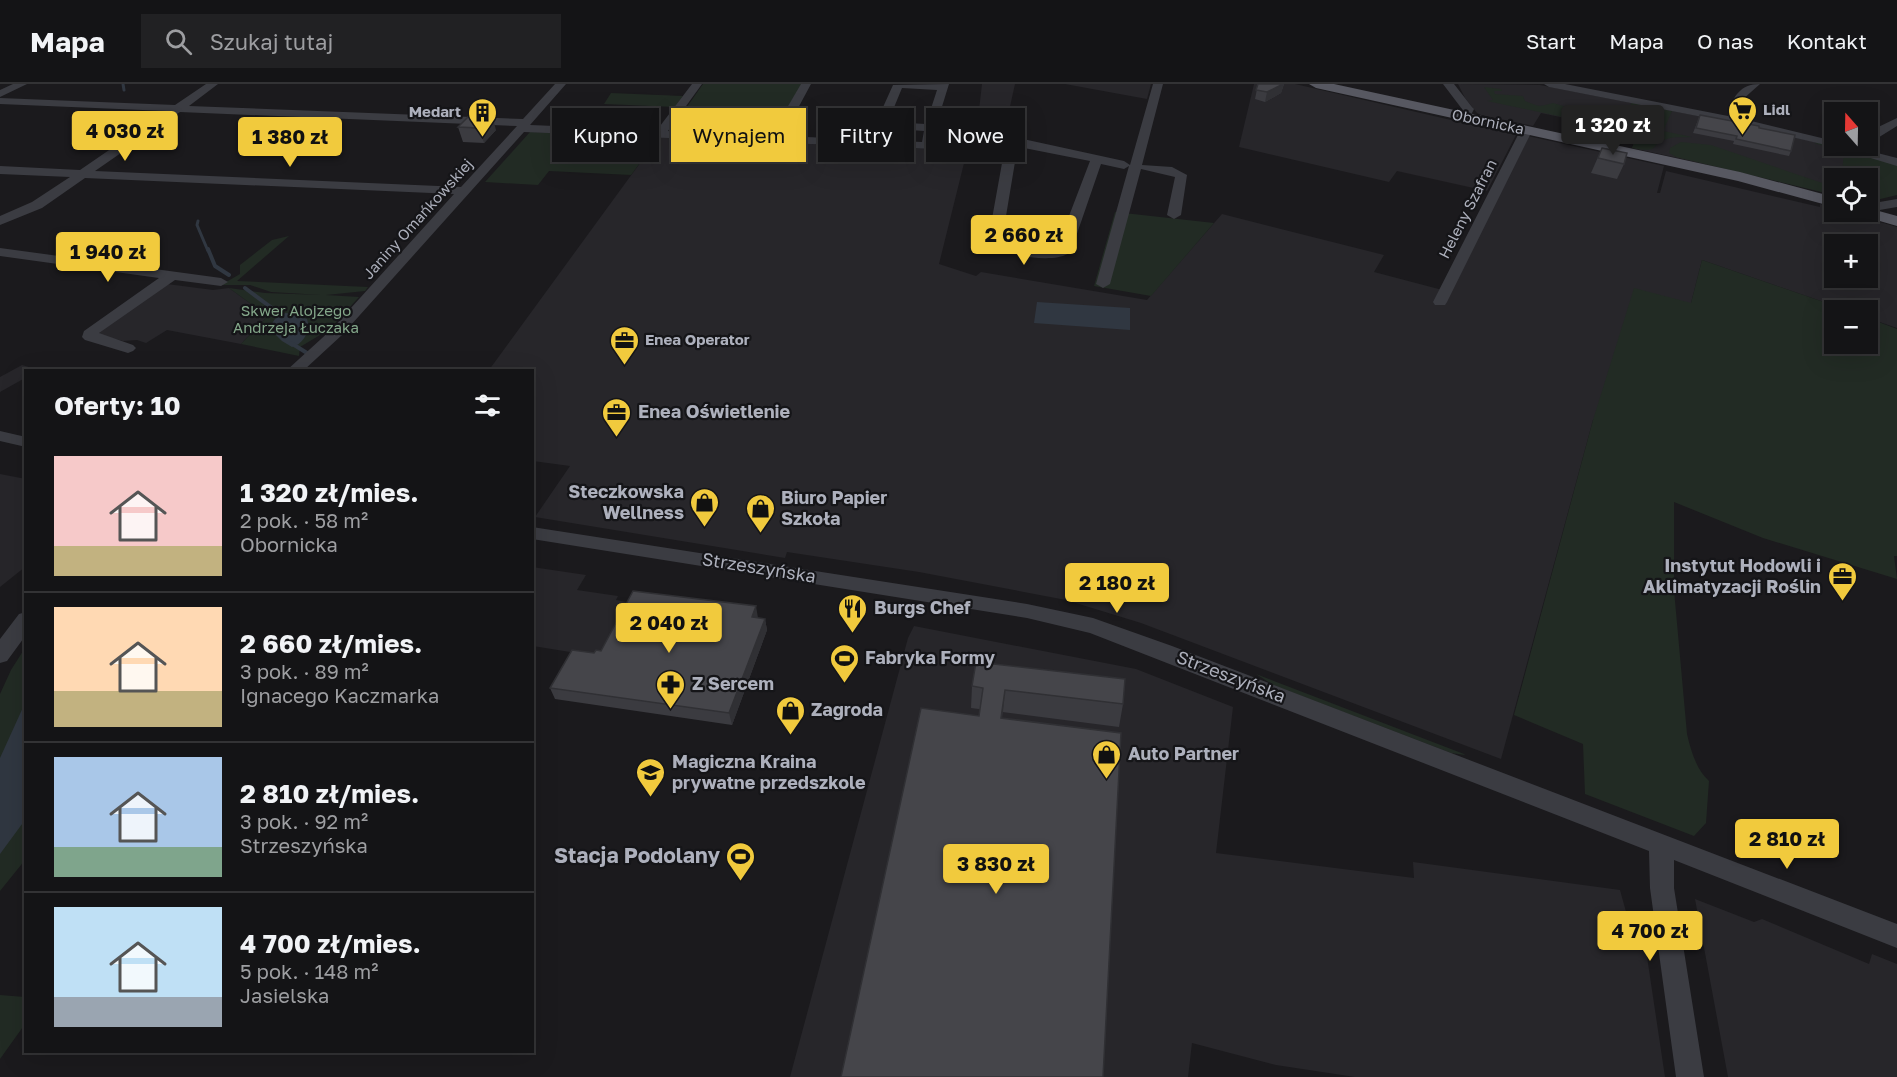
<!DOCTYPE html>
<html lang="pl">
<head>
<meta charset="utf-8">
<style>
	body { margin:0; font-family:"Golos Text",sans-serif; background:#212123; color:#f1f3f6; height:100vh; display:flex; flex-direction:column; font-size:22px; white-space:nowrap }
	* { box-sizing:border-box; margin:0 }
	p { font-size:20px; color:#9d9ea1 }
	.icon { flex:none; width:33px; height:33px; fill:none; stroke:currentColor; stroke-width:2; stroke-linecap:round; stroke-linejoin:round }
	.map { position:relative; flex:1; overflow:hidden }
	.side { position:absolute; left:24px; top:285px; width:510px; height:684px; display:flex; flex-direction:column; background:#141416; border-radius:0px; box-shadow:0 6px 24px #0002,0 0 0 2px #333335 }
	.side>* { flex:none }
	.hud { position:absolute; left:552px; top:24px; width:570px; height:54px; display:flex; gap:12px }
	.needle { width:39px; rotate:340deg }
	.controls { position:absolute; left:1824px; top:18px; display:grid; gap:12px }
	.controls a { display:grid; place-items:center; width:54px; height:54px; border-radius:0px; background:#141416; box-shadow:0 6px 24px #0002,0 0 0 2px #333335; font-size:30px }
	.price { position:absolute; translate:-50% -51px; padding:0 14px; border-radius:6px; background:#f1ca3d; color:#111; font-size:20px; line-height:39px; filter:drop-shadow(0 2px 3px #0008) }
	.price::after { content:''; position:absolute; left:50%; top:36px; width:18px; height:14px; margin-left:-9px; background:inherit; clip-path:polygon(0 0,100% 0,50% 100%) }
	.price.active { background:#222; color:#fff }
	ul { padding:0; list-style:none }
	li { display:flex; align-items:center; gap:18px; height:150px; padding:0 30px }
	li+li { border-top:2px solid #333335 }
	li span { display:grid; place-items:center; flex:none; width:168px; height:120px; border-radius:0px; color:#555 }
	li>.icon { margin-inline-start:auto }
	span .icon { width:72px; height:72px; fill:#fffc; stroke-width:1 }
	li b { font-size:26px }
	h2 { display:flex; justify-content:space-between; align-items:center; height:72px; padding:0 30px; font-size:26px }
	.chip { padding:0 21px; border-radius:0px; background:#141416; box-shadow:0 6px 24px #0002,0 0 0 2px #333335; font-size:21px; line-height:54px }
	.chip.active { background:#f1ca3d; color:#111 }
	header { display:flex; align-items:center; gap:36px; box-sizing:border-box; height:84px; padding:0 30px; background:#141416; border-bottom:2px solid #333335 }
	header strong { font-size:28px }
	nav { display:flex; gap:33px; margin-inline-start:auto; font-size:21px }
	.search { width:420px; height:54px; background:#212123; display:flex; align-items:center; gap:15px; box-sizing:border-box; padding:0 21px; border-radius:0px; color:#9d9ea1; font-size:22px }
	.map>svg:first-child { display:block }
</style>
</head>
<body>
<header>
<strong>Mapa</strong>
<div class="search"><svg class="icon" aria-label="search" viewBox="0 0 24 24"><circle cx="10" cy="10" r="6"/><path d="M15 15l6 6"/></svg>Szukaj tutaj</div>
<nav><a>Start</a><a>Mapa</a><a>O nas</a><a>Kontakt</a></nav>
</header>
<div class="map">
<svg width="1897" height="993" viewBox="0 0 1897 993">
	<rect width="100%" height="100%" fill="#1b1a1d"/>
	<!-- built -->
	<path fill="#27262a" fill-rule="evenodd" d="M982 0H1015L1009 27 979 26Z
		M1065 0H1151L1147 15Z
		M1254 0H1295L1516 51 1487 107 1397 87 1389 98 1239 63Z
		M1458 0 1540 1 1760 44 1857 69 1855 94H1834V111L1747 89 1632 64 1638 49 1541 29 1533 42 1481 31 1477 29 1465 14Z
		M1528 52 1664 82 1657 109H1660L1666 87 1820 123V120L1834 124V128H1845L1897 143V244L1868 234V226H1847L1702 176 1691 219 1593 336 1501 675 1141 539 1066 516 919 488 787 468 785 474 535 433 570 382 533 377 532 286H489L659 53 967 67 939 180 976 192 981 188 1147 216 1222 130 1384 171 1374 188 1450 208ZM1834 160H1868V194H1834Z
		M167 200 213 206 229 204 268 232 241 260 167 246 146 259 137 256 123 257 99 251 100 246Z
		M22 281 39 286H26L25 294 0 308V293Z
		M0 390 26 395 25 483 0 503Z
		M532 483 586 491 577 506 618 512 616 516 632 519 601 573 533 562Z
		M914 542 1136 585 1233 623 1216 769 1414 794 1413 778 1620 806 1633 853 1646 866 1665 993H1355L1276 981 1192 959 1188 993H790L908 554Z
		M1695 815 1754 838 1762 835 1869 880 1872 870 1897 880V993H1728Z"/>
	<!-- green -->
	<path fill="#222b24" d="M703 0H802L777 41H773L772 44H775L771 51 670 47Z
		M1484 3 1501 5 1502 7H1494L1495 10 1523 12 1525 17C1542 23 1537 23 1553 19L1621 39 1632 18 1643 20V22L1672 27 1663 47 1692 53C1684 54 1675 52 1667 55 1648 60 1663 70 1632 64L1638 49 1487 17 1493 16Z
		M611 9 683 12 675 23 604 20Z
		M530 48 660 52 631 91 549 87 538 101 485 98Z
		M1681 58 1711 61 1834 103V111L1676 73 1669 69 1670 64Z
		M1814 59H1822L1897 80V111L1868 118V94H1852L1842 90 1844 68Z
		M1115 128 1214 139 1151 212 1094 202Z
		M289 152 237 197 368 203 365 207 326 211 359 213 330 245 300 263 299 272 241 260 268 232 229 204 265 209 322 211 271 208 250 201H221L240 190V181L272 156Z
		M1702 176 1847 226H1834V260H1868V234L1897 245V472H1894L1897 495 1763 454 1674 418V506L1687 650C1691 667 1696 685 1709 697L1706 739 1694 752 1585 710 1583 660 1514 631 1593 336 1634 204 1691 219Z
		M25 564V776L0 807V610L11 586Z
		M1256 590 1464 670 1465 671 1451 669 1273 601Z
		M0 911 25 913V940L0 975Z"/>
	<!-- water -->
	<path fill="#303741" d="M1037 218 1130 224V246L1034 239Z
		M286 229 307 235C311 246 304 260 292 263L282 257 269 244 277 232Z
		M25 619V736L0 770V674Z"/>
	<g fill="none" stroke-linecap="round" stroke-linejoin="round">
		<!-- stream-far1 -->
		<path stroke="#303741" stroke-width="3" d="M123 0 124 6
			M198 137 197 141 208 167"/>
		<!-- stream -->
		<path stroke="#303741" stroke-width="4" d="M208 165 215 182 229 191
			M245 204 280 230 282 235
			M291 259 307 269"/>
		<!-- minor -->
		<path fill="#3b3c42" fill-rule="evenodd" d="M13 0H27L0 13V6Z
			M206 0H218L189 22 523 35 555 0H566L530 41 657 46 692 0H702L668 47 771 51 801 0H811L783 52 922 58 924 47 881 44 875 41 893 1 949 0 931 58 1008 61 1012 57 1023 55 1124 77 1130 81 1153 0H1163L1142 81 1172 83 1187 91 1181 131 1174 135 1167 131 1175 93 1141 85 1110 200 1103 204 1096 200 1129 82 1124 85 1101 80 1071 167C1058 182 1000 171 988 157L1004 68 524 48 342 251 304 286H287L332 245 454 110 85 94 42 124 0 141V132L32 118 70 93 0 90V82L80 86 166 27 0 20V14L175 21ZM902 4 937 6 926 40 888 38ZM180 28 517 42 461 103 95 87ZM1019 63 1090 77 1056 166 1007 160 1002 156 1017 66Z
			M1443 0H1454L1472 23 1474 25 1469 35H1461L1459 33 1462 25Z
			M1544 0H1565L1728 32C1732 13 1740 0 1760 0L1742 16 1739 34 1834 57V62H1850L1897 74V82L1834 63 1733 39 1549 3Z
			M1897 34V42L1868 60V50L1872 46Z
			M1526 44 1532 47 1447 218 1445 221H1435L1433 218 1520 47Z
			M1897 115V123L1868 128H1867L1868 120Z
			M0 164 221 194 228 198 221 202 175 196 99 249 133 261 136 264 133 267 128 269 85 256 82 253 84 247 159 194 0 172Z
			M0 347 26 353V363L0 357Z
			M532 443 1027 520 1093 534 1172 562 1897 840V864L1674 776V804L1704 993H1676L1650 804 1649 767 1090 549 1027 534 532 455Z
			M26 528V551L7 577 0 579V555L19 530Z"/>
		<!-- major -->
		<path fill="#575861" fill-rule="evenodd" d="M1309 0H1334L1740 88 1834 113V123L1738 97 1316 4Z
			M1868 124 1897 132V142L1859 131 1857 128H1868Z"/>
	</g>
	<!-- wall -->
	<path fill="#3b3b40" d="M1258 0H1284L1281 9 1265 18 1255 15Z
		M1700 31 1759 44 1791 67 1789 72 1733 60 1734 57 1693 49Z
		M458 43 496 46 484 59 463 58Z
		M1602 64 1624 80 1617 95 1591 89Z
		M758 534 765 535 767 546 732 641 555 615 550 604 594 569 601 567Z
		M972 602 1123 620 1119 643 971 624Z"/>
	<!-- shaded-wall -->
	<path fill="#303034" d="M1284 0 1281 9 1265 18 1267 8Z
		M492 31 496 46 484 59 479 44Z
		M756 522 758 534 752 533Z
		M765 535 767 546 732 641 729 629Z
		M1005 606 1003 628 999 657 1001 634Z"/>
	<!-- building -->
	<path fill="#45454a" stroke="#303034" stroke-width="1.5" d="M1258 0H1283L1267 8 1256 6Z
		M471 30 492 31 479 44 458 43Z
		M1700 31 1759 42V44L1795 51 1791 67 1736 55 1737 52 1696 44Z
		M1602 64 1627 69 1624 80 1598 74Z
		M633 507 756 522 752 533 765 535 729 629 550 604 572 566 594 569 596 566 601 567Z
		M976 578 1125 595 1123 620 1005 606 1001 634 1121 649 1103 993H841L921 624 979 632 983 604 972 602Z"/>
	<!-- icons -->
	<defs>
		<symbol id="supermarket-pin" viewBox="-11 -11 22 30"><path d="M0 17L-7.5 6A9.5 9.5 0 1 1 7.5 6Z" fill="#f1ca3d" stroke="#151518"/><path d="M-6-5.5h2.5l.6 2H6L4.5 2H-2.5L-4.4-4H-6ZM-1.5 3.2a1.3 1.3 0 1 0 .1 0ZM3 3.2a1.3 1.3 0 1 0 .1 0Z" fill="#111"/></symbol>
		<symbol id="building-pin" viewBox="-11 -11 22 30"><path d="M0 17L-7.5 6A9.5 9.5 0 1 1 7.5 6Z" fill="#f1ca3d" stroke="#151518"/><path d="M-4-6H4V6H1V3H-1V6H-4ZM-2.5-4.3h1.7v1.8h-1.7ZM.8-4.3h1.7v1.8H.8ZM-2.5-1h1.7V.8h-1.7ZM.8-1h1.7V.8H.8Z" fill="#111"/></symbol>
		<symbol id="office-pin" viewBox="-11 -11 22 30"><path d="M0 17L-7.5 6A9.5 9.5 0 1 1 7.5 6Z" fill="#f1ca3d" stroke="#151518"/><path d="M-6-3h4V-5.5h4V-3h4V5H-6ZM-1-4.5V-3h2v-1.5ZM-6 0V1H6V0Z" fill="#111"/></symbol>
		<symbol id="shop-pin" viewBox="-11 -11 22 30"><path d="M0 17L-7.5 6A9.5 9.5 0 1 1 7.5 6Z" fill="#f1ca3d" stroke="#151518"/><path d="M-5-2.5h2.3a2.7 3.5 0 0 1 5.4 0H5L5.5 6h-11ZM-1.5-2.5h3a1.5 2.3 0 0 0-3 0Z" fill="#111"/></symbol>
		<symbol id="restaurant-pin" viewBox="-11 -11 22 30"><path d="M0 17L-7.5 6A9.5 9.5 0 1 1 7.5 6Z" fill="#f1ca3d" stroke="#151518"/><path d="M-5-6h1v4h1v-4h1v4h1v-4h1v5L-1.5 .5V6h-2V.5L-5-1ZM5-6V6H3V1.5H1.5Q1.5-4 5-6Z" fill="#111"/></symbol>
		<symbol id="stadium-pin" viewBox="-11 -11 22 30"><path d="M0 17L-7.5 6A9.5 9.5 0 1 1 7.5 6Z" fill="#f1ca3d" stroke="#151518"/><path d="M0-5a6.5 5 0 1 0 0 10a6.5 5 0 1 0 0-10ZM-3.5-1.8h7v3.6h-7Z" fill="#111"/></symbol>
		<symbol id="pharmacy-pin" viewBox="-11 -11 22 30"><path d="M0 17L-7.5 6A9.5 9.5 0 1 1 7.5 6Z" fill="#f1ca3d" stroke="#151518"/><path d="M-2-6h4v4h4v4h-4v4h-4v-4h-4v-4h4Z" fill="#111"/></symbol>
		<symbol id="school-pin" viewBox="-11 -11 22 30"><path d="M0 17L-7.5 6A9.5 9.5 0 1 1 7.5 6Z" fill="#f1ca3d" stroke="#151518"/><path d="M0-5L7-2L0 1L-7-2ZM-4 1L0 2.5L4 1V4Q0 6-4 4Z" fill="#111"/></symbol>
	</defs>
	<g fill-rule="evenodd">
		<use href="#supermarket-pin" x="1726" y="10" width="33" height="45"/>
		<use href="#building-pin" x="466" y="12" width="33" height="45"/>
		<use href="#office-pin" x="608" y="240" width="33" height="45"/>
		<use href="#office-pin" x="600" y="312" width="33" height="45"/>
		<use href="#shop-pin" x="688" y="402" width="33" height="45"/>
		<use href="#shop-pin" x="744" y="408" width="33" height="45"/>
		<use href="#office-pin" x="1826" y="476" width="33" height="45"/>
		<use href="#restaurant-pin" x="836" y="508" width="33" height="45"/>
		<use href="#stadium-pin" x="828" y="558" width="33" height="45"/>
		<use href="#pharmacy-pin" x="654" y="584" width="33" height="45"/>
		<use href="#shop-pin" x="774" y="610" width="33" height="45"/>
		<use href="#shop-pin" x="1090" y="654" width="33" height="45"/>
		<use href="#school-pin" x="634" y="672" width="33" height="45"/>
		<use href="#stadium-pin" x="724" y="756" width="33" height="45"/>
	</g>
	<g text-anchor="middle" stroke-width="4.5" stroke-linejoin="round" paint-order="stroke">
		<!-- far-poi labels -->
		<g font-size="15" font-weight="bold" fill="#adb0bc" stroke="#151518" text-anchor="start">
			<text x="1763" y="31">Lidl</text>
			<text x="461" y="33" text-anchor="end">Medart</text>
			<text x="645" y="261">Enea Operator</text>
		</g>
		<!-- far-street labels -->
		<g font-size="15" fill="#adb0bc" stroke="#151518">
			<text transform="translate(1488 38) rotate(12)" y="5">Obornicka</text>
			<text transform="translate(1468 125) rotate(-63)" y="5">Heleny Szafran</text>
			<text transform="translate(418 135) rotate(-48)" y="5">Janiny Omańkowskiej</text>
		</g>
		<!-- far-park labels -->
		<g font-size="15" fill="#84a78a" stroke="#151518">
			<text x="296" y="232">Skwer Alojzego<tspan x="296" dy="17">Andrzeja Łuczaka</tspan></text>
		</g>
		<!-- poi labels -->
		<g font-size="18" font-weight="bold" fill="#adb0bc" stroke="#151518" text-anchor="start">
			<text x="638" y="334">Enea Oświetlenie</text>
			<text x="684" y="414" text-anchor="end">Steczkowska<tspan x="684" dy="21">Wellness</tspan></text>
			<text x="781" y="420">Biuro Papier<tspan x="781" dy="21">Szkoła</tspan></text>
			<text x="1821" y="488" text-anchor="end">Instytut Hodowli i<tspan x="1821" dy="21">Aklimatyzacji Roślin</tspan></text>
			<text x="874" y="530">Burgs Chef</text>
			<text x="865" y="580">Fabryka Formy</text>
			<text x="692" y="606">Z Sercem</text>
			<text x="811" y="632">Zagroda</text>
			<text x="1128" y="676">Auto Partner</text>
			<text x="672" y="684">Magiczna Kraina<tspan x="672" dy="21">prywatne przedszkole</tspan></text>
		</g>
		<!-- street labels -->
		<g font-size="18" fill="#adb0bc" stroke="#151518">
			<text transform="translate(759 484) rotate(9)" y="6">Strzeszyńska</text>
			<text transform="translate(1231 593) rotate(21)" y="6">Strzeszyńska</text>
		</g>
		<!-- near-poi labels -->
		<g font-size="21" font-weight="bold" fill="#adb0bc" stroke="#151518" text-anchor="end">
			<text x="720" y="779">Stacja Podolany</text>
		</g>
	</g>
</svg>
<div class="controls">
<a><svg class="needle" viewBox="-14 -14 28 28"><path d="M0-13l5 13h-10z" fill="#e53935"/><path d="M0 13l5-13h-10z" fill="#9d9ea1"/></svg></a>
<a><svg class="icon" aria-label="locate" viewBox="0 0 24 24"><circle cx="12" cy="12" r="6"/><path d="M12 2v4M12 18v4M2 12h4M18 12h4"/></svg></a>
<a>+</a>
<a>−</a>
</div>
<b class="price active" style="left:1613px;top:72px">1 320 zł</b>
<b class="price" style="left:125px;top:78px">4 030 zł</b>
<b class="price" style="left:290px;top:84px">1 380 zł</b>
<b class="price" style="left:1024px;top:182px">2 660 zł</b>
<b class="price" style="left:108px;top:199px">1 940 zł</b>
<b class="price" style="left:1117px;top:530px">2 180 zł</b>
<b class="price" style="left:669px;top:570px">2 040 zł</b>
<b class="price" style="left:1787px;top:786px">2 810 zł</b>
<b class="price" style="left:996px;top:811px">3 830 zł</b>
<b class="price" style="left:1650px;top:878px">4 700 zł</b>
<div class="hud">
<a class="chip">Kupno</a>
<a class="chip active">Wynajem</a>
<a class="chip">Filtry</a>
<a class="chip">Nowe</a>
</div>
<section class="side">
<h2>Oferty: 10<svg class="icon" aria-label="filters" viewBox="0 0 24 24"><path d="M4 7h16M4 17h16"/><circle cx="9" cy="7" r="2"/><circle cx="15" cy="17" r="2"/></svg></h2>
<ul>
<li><span style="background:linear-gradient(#f6c9c9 75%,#c2b280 0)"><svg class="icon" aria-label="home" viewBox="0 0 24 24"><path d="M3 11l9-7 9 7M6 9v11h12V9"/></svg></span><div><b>1 320 zł/mies.</b><p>2 pok. · 58 m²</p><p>Obornicka</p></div></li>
<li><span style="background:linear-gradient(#ffd9b3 70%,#c2b280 0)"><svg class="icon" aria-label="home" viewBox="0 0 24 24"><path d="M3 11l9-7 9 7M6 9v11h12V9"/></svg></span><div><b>2 660 zł/mies.</b><p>3 pok. · 89 m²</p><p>Ignacego Kaczmarka</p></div></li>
<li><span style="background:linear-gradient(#a9c7e8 75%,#7fa58c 0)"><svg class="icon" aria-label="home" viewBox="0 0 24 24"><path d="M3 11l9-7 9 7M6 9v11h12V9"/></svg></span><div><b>2 810 zł/mies.</b><p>3 pok. · 92 m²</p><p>Strzeszyńska</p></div></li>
<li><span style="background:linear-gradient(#bfe0f5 75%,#9aa5b1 0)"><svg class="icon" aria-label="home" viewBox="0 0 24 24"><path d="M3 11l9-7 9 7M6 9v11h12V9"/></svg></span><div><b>4 700 zł/mies.</b><p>5 pok. · 148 m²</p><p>Jasielska</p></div></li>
</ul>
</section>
</div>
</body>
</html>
